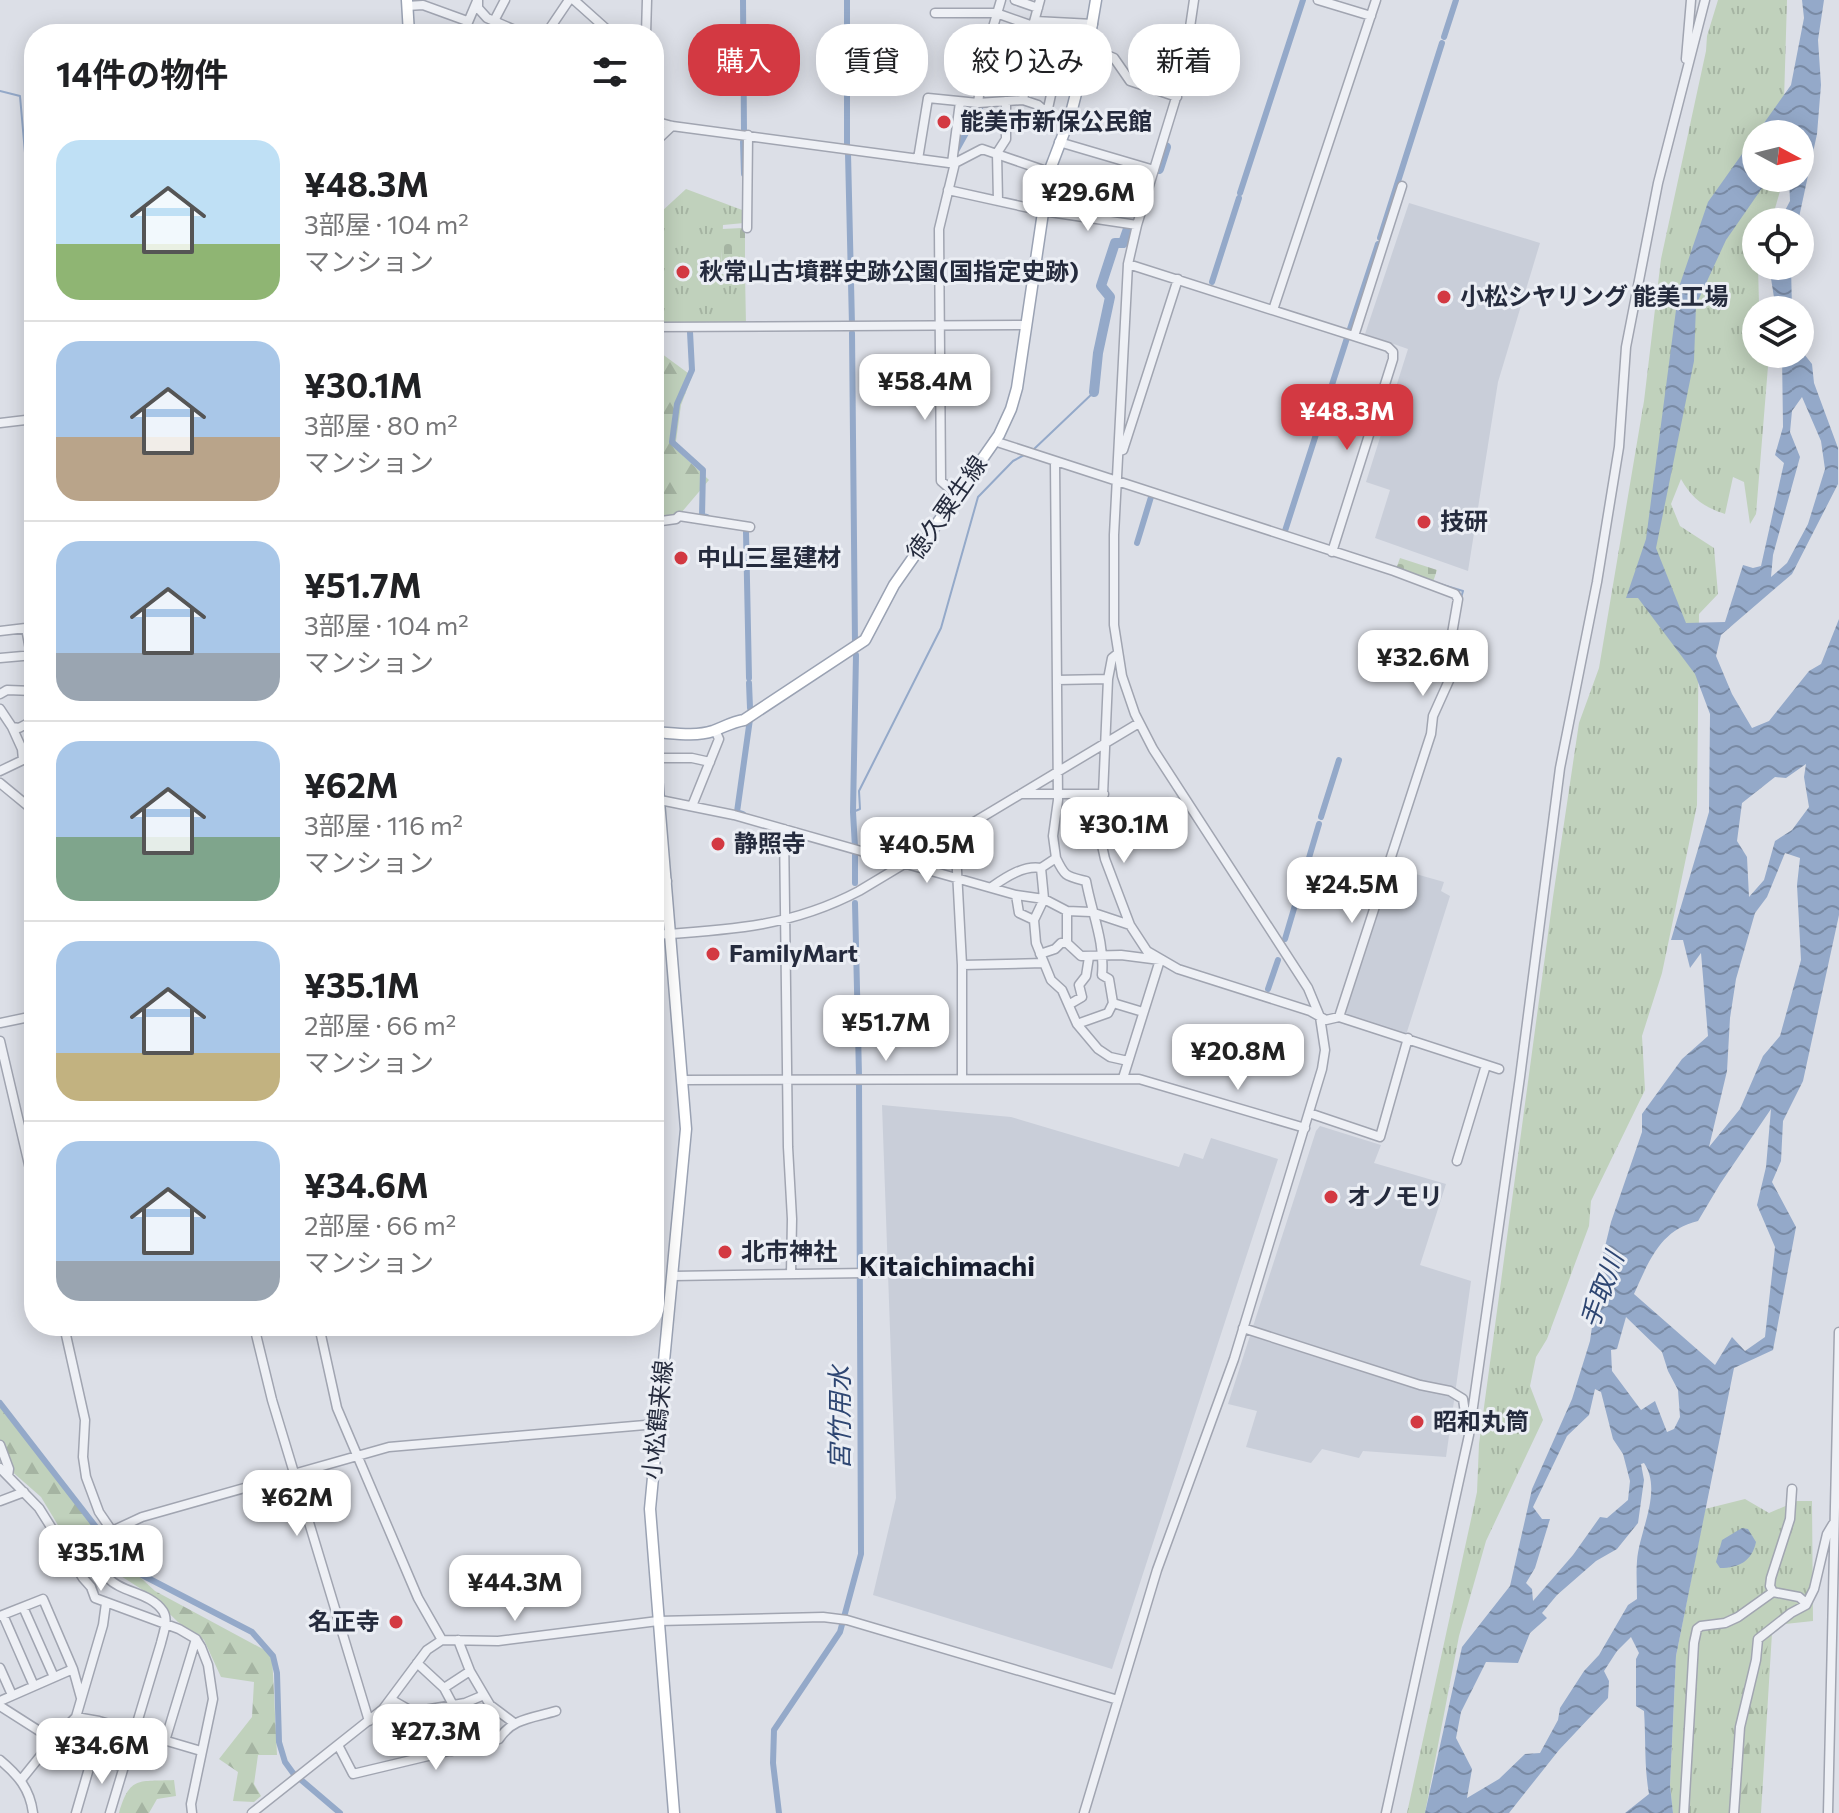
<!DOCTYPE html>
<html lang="ja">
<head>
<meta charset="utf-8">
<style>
	body { margin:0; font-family:Commissioner,"Noto Sans JP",sans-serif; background:#f2f2f2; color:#202124; height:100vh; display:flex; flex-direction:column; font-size:30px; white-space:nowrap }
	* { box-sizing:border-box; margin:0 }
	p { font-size:26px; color:#757577 }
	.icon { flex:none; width:44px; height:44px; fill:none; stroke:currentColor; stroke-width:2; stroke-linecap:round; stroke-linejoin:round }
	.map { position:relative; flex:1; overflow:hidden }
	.panel { position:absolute; left:24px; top:24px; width:640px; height:1312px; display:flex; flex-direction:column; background:#fff; border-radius:32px; box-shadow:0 4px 20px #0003 }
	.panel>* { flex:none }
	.hud { position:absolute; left:688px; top:24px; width:760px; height:72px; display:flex; gap:16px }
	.needle { width:52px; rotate:97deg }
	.controls { position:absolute; left:1742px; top:120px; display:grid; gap:16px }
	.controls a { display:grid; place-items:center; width:72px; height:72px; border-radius:50%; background:#fff; box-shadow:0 4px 20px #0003; font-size:40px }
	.price { position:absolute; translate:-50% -68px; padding:0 18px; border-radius:16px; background:#fff; color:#222; font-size:26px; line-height:52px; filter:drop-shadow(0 2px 4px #0008) }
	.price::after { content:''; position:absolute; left:50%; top:48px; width:24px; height:18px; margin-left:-12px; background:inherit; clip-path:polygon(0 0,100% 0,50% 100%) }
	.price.selected { background:#d33942; color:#fff }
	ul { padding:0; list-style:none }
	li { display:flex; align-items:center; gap:24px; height:200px; padding:0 32px }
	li+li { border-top:2px solid #e0e0e0 }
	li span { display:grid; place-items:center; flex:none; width:224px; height:160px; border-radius:24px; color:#555 }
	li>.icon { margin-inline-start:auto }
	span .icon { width:96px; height:96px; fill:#fffc; stroke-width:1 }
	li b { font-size:34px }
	h2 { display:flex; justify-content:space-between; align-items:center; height:96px; padding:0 32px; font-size:34px }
	.pill { padding:0 28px; border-radius:32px; background:#fff; box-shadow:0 4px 20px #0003; font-size:28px; line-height:72px }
	.pill.selected { background:#d33942; color:#fff }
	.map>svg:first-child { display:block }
</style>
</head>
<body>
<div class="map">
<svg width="1839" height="1813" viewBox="0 0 1839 1813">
	<defs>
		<pattern id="grass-tufts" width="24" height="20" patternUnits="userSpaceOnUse" patternTransform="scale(2)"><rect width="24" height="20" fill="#c0d1bc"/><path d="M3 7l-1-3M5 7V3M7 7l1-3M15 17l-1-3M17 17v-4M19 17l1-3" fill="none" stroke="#a5b4a2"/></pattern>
		<pattern id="forest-firs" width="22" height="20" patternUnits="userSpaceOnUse" patternTransform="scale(2)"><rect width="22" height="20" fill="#c0d1bc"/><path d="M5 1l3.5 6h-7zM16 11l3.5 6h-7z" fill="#a5b4a2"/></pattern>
		<pattern id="cemetery-stones" width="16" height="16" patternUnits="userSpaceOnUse" patternTransform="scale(2)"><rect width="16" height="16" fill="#c0d1bc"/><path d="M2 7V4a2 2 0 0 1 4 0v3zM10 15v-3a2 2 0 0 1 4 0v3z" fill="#a5b4a2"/></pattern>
		<pattern id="water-waves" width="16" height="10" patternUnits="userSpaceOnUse" patternTransform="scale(2)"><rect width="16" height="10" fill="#94a9c9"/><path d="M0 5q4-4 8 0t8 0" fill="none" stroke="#798aa4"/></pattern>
	</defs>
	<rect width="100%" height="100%" fill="#dcdfe7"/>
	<!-- built -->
	<path fill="#c9ced9" d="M1409 203 1540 243 1498 382 1468 571 1375 538 1390 490 1366 482 1408 349 1365 334Z
		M1391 867 1444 882 1441 891 1450 896 1406 1035 1344 1016Z
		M882 1105 1011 1117 1179 1167 1184 1153 1203 1159 1211 1138 1278 1159 1112 1669 873 1595 896 1498Z
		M1320 1126 1381 1145 1374 1163 1446 1184 1420 1265 1471 1281 1446 1457 1363 1451 1359 1458 1322 1449 1311 1463 1246 1447 1257 1411 1228 1404 1316 1131Z"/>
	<!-- grass -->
	<path fill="url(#grass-tufts)" d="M1718 0H1787L1783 134H1756V178H1783V181L1771 222H1756V266H1758L1759 304 1761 310H1756V354H1769L1756 514 1750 524 1744 482 1733 477 1725 514C1704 507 1692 499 1681 479L1671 504 1680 526 1714 548 1718 594 1699 614 1697 805 1662 973 1642 1036 1645 1090 1591 1201 1589 1226 1547 1339 1536 1357 1530 1386 1543 1420 1486 1541 1459 1636 1425 1813H1407L1477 1492 1479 1444 1553 897 1579 723 1599 668 1644 401 1661 259 1706 51 1707 36Z
		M686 189 745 211 744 223 723 225 721 274H745L746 324 654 323V212H661Z
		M1745 1499 1769 1513 1797 1501H1812L1813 1621 1785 1624 1772 1633 1761 1813H1673L1670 1785 1676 1656 1705 1509Z"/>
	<!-- forest -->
	<path fill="url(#forest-firs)" d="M654 348 692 376 681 405 675 448 709 480 681 513 654 520Z
		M0 1407 91 1522 94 1539 95 1572 85 1570 41 1497 0 1461Z
		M116 1555 155 1591 272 1654 277 1755H258L254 1784 261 1796 254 1802 233 1801 238 1772 219 1759 252 1717 254 1682 221 1677 204 1640 178 1622 149 1594 113 1571Z
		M1765 1639 1769 1640 1751 1726 1746 1813H1738L1743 1726 1761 1642Z
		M174 1780 176 1796 157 1799 149 1813H119C130 1775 139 1782 174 1780Z"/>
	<!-- cemetery -->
	<path fill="url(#cemetery-stones)" d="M742 228 745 231V271H722V229Z
		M1400 558 1437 570 1433 582 1396 569Z"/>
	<!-- water -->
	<path fill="url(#water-waves)" fill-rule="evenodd" d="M1802 0H1824L1818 40 1821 85 1817 134 1798 222H1779L1790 201 1789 178H1800V134H1756V178H1769L1726 240 1696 305 1694 361 1656 548 1686 623 1725 622 1743 565 1753 568 1761 566 1784 463 1775 455 1783 427 1782 354H1800V349L1812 364 1814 383 1838 448V484L1792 574 1721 635 1716 656 1732 694 1752 728 1769 721 1809 671 1821 664 1839 619V915L1803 1081 1783 1121 1781 1161 1772 1182 1796 1227 1773 1350 1734 1368 1676 1656 1670 1785 1673 1813H1625L1649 1794C1644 1766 1646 1739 1644 1711L1636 1706V1659L1639 1653 1631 1637 1617 1651 1604 1671 1609 1681 1608 1698 1559 1750 1509 1813H1425L1462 1647 1510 1586 1532 1489 1572 1399 1590 1341 1601 1263 1611 1222 1642 1132V1114L1682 1059 1708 1036 1701 953 1690 968 1683 940H1671L1709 812 1710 714 1695 674 1638 598H1626L1646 539 1679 287 1708 202 1791 85 1804 18ZM1802 397 1821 441 1825 469 1808 524 1787 563 1771 577 1773 555 1800 457 1790 432 1792 411ZM1806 764 1804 777 1809 807 1792 830 1775 841 1764 880 1749 897 1747 857 1737 841 1742 803 1775 777 1786 778ZM1785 853 1800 858 1797 885 1801 960 1780 1036 1763 1056 1740 1109 1709 1147 1727 1071 1730 1018 1736 979 1755 913 1767 897ZM1771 1109 1766 1167 1757 1205 1775 1247 1765 1337 1745 1351 1732 1337 1715 1365 1634 1294C1649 1261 1660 1230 1698 1221L1720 1184ZM1626 1317 1662 1352 1668 1371 1678 1390 1680 1417 1674 1429 1667 1432 1655 1401 1641 1410 1612 1371 1611 1350 1617 1349ZM1595 1389 1601 1392 1613 1439 1623 1454 1630 1481 1628 1500 1607 1518 1600 1517 1573 1555 1533 1601 1532 1589 1526 1583 1535 1568 1550 1519H1542L1533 1507 1567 1436 1589 1415ZM1644 1463C1663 1491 1639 1531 1637 1561 1636 1573 1637 1586 1637 1599L1628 1605 1599 1655 1584 1671 1560 1708 1558 1720 1540 1753 1525 1754 1499 1779 1467 1798 1472 1769 1456 1738 1461 1712 1486 1662 1518 1663 1530 1633 1547 1618 1542 1613 1557 1595 1596 1561 1617 1549 1638 1523 1644 1480 1641 1464Z
		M1769 266H1791L1792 310H1776Z
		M1742 1528 1748 1529 1756 1542C1752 1561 1739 1568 1720 1568L1716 1562 1722 1540Z"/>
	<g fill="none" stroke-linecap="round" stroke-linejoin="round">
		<!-- stream -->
		<path stroke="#94a9c9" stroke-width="2" d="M0 91 20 96 34 255
			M1033 450 1094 392
			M1433 582 1463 591 1461 598
			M1454 660 1456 678
			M853 812 860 809 859 791 941 628 978 497 1013 461 1024 455"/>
		<!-- canal -->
		<path stroke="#94a9c9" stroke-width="6" d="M743 0 744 131
			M847 0V146
			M1444 37 1456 0
			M743 142 744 174
			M956 151 981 106
			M848 153 852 325
			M1240 193 1303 0
			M1380 238 1442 43
			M1212 282 1239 198
			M1350 329 1378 244
			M690 332 692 370 677 404 672 442 703 470 702 516 707 517
			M852 333 855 644
			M746 532 749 678
			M1284 534 1347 338
			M1137 543 1151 497
			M749 683 750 708
			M743 814 737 812 750 719
			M1321 817 1339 760
			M855 847 853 812 856 655
			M855 853V883
			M855 903 859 1075
			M1285 939 1319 824
			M1268 989 1278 960
			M0 1403 113 1549 142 1575 252 1632 273 1656 277 1673 279 1742 285 1762 293 1773 340 1813
			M779 1813 773 1763 774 1730 840 1632 861 1554 859 1083"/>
		<!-- river -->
		<path stroke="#94a9c9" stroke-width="10" d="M1159 169 1166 147
			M1094 392 1098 353 1110 297 1101 286 1115 243H1123L1129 226"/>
		<defs>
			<path id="minor" d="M478 0V8L487 18 524 34
				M574 0 612 34
				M1015 0 1038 8
				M1318 0 1371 16
				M407 6 423 5 467 21
				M935 13H996L1033 26
				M494 21 505 0
				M1035 21 1093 24
				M463 34 477 1
				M546 34 569 0
				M646 34 647 0
				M1088 47 1114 58 1130 81 1177 97
				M984 58 1027 70
				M1686 59 1691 0
				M1023 100 1031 56 1026 51 1040 0
				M978 103 984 58 1001 0
				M1047 113 1058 63 1082 68
				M654 121 672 126 949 163H955L982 149 1049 172
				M1059 142 1154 170
				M654 143 672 126
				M918 159 928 98 978 103 1023 100 1038 105 1047 113 1067 122
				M952 163 960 102
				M955 163 939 229 941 481 957 495
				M948 190 1043 211 1137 225
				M998 201 997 153 1006 139V101
				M747 228 748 135
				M1128 264 1388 347 1393 352V359L1332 552
				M1273 310 1376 0
				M654 327 1026 325
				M1354 336 1402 186
				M0 423 34 419
				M994 441 1394 571 1455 594 1458 599 1449 651 1451 676 1433 716 1431 734 1339 1017
				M1119 451 1123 450 1178 279
				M1055 462 1058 800 1053 836 1056 858 1041 868 1044 899 1034 920 1036 943 1051 980 1062 990 1077 1024 1098 1049 1110 1057 1128 1061
				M654 522 676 519 679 516 750 527
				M26 628 31 655
				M0 631 34 627
				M1117 654 1112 658 1108 679 1101 841 1105 859 1130 925 1147 951 1178 969 1310 1011 1326 1020 1339 1017 1499 1069
				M0 658 34 655
				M1057 680 1108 679
				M0 694 7 690 34 691
				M0 709 12 727 19 728 34 720
				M22 749 34 746
				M656 758H692L710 762
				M0 771 23 760 22 749 12 727
				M0 783 34 811
				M1021 794H1104
				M660 800 734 815 1016 895 1044 899 1067 911 1091 912 1130 925
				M692 806 719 739 715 730
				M784 829 788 1147 792 1219 791 1274
				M955 833 962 965V1078
				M1056 858C1065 877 1066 876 1086 881 1092 914 1105 942 1102 975L1109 979 1113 1003 1143 1012
				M654 882 667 881
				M993 886C1006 877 1024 865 1041 868
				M1016 895 1019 913 1034 920
				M1067 911V943L1081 956 1121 955 1160 960 1123 1078
				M654 935C729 930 791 927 859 891L1139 723
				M1040 954 1055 949 1061 943H1067
				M962 965 1044 963
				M1070 1004 1082 997 1079 985 1086 976 1089 957
				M0 1023 34 1016
				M1077 1024 1108 1013 1113 1003
				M0 1041 34 1186
				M683 1080 1139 1079 1305 1128
				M1309 1113 1380 1137 1408 1038
				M1457 1161 1486 1065
				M673 1276 866 1273
				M64 1326 85 1420 83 1457 86 1477 99 1512 112 1531 100 1542C93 1599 144 1583 163 1611 169 1620 163 1634 161 1643L110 1813
				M254 1326 272 1400 369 1721
				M319 1326 337 1408 418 1598 442 1640
				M1243 1328 1420 1385 1450 1391 1463 1399 1467 1427
				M0 1445 9 1469 8 1476
				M0 1468 39 1508 83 1578 91 1587 95 1598 179 1629 196 1639 201 1647 208 1665 213 1699 191 1804 192 1813
				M0 1501 24 1492
				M112 1531 142 1517 389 1447 657 1424
				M1773 1592 1770 1586 1771 1578 1790 1519 1792 1489
				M23 1607 54 1677
				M3 1615 34 1686
				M0 1616 43 1599 73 1669 81 1698
				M458 1640 470 1671 490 1705 514 1723
				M417 1663 444 1688 453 1705
				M0 1668 12 1695
				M444 1688 470 1671
				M392 1700 413 1712 465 1703 484 1695
				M0 1701 73 1669
				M0 1706 69 1750 124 1767
				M442 1707 452 1751
				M76 1717 99 1721 201 1751
				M165 1741 196 1639
				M338 1745 353 1774 499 1739C512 1718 534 1718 556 1711
				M0 1760C18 1775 30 1789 33 1813
				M21 1780 54 1739 76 1717 103 1625 106 1603
				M76 1813 92 1758
				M252 1813 383 1709 427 1650 442 1640 498 1641 658 1621 823 1617 847 1620 1118 1700
				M1084 1813 1157 1570 1234 1359 1322 1069 1325 1050 1320 1017 1308 988 1153 749 1135 714 1122 676 1114 625V535L1128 264 1137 225 1183 75 1194 0
				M1386 1813 1469 1435 1520 1077 1560 768 1597 582 1619 447 1626 347 1658 183 1705 0
				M1684 1813 1694 1643 1697 1629 1701 1626 1725 1623 1738 1617 1773 1592 1799 1597 1806 1603
				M1734 1813 1740 1727 1756 1660 1758 1639 1791 1613 1806 1605 1814 1589 1827 1534 1833 1524
				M1828 1813 1839 1332"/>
			<path id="major" d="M407 0 409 34
				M654 732C673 733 695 737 713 731 724 727 732 722 744 720L865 640 894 585 999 435 1011 409 1017 388 1049 172 1070 117 1088 47 1096 0
				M654 740 686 1129 650 1509 674 1813"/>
		</defs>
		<!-- minor casing -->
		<use href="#minor" stroke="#a1a5b1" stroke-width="11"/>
		<!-- major casing -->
		<use href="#major" stroke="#9aa2b3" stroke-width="13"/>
		<!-- minor -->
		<use href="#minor" stroke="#eef0f5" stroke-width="8"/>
		<!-- major -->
		<use href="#major" stroke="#fff" stroke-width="10"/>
	</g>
	<!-- markers -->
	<g fill="#d33942" stroke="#ebeef4" stroke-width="3">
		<circle cx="944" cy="122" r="8"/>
		<circle cx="683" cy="272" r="8"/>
		<circle cx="1444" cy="297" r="8"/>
		<circle cx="1424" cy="522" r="8"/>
		<circle cx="681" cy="558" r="8"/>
		<circle cx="718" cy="844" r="8"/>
		<circle cx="713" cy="954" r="8"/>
		<circle cx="1331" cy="1197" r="8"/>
		<circle cx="725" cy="1252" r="8"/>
		<circle cx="1417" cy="1422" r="8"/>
		<circle cx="396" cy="1622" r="8"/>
	</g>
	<g text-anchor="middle" stroke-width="6" stroke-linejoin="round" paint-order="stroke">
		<!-- poi labels -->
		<g font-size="24" font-weight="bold" fill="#252b3d" stroke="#ebeef4" text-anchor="start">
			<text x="960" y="130">能美市新保公民館</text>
			<text x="699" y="280">秋常山古墳群史跡公園(国指定史跡)</text>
			<text x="1460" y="305">小松シヤリング 能美工場</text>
			<text x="1440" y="530">技研</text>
			<text x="697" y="566">中山三星建材</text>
			<text x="734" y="852">静照寺</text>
			<text x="729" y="962">FamilyMart</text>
			<text x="1347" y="1205">オノモリ</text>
			<text x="741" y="1260">北市神社</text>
			<text x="1433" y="1430">昭和丸筒</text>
			<text x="380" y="1630" text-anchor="end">名正寺</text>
		</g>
		<!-- street labels -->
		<g font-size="24" fill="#252b3d" stroke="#ebeef4">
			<text transform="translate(947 508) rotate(-55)" y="8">徳久粟生線</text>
			<text transform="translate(658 1420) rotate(-84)" y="8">小松鶴来線</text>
		</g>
		<!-- water labels -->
		<g font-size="26" font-style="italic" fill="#2e4672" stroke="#ebeef4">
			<text transform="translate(1602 1290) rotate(-70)" y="9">手取川</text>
			<text transform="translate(840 1418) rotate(-90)" y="9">宮竹用水</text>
		</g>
		<!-- quarter labels -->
		<g font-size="28" font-weight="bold" fill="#171d2e" stroke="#ebeef4">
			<text x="947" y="1276">Kitaichimachi</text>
		</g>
	</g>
</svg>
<div class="controls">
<a><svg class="needle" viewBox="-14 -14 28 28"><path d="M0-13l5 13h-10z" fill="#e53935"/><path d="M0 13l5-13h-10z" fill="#757577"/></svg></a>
<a><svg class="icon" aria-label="locate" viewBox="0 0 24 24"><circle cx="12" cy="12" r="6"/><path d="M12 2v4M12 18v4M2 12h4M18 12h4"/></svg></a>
<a><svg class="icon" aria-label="layers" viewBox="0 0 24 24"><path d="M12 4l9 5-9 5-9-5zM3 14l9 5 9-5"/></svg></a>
</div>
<b class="price" style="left:1088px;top:233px">¥29.6M</b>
<b class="price" style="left:925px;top:422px">¥58.4M</b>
<b class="price selected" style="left:1347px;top:452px">¥48.3M</b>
<b class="price" style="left:1423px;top:698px">¥32.6M</b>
<b class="price" style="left:1124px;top:865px">¥30.1M</b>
<b class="price" style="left:927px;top:885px">¥40.5M</b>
<b class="price" style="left:1352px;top:925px">¥24.5M</b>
<b class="price" style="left:886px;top:1063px">¥51.7M</b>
<b class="price" style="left:1238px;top:1092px">¥20.8M</b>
<b class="price" style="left:297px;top:1538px">¥62M</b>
<b class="price" style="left:101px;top:1593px">¥35.1M</b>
<b class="price" style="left:515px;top:1623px">¥44.3M</b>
<b class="price" style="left:436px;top:1772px">¥27.3M</b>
<b class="price" style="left:102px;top:1786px">¥34.6M</b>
<div class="hud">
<a class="pill selected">購入</a>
<a class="pill">賃貸</a>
<a class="pill">絞り込み</a>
<a class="pill">新着</a>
</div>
<section class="panel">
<h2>14件の物件<svg class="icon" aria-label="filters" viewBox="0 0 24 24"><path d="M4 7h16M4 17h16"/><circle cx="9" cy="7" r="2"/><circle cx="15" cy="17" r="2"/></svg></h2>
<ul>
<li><span style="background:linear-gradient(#bfe0f5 65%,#8fb573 0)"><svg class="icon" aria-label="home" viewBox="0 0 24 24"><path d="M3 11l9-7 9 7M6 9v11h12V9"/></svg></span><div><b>¥48.3M</b><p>3部屋 · 104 m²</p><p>マンション</p></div></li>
<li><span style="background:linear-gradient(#a9c7e8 60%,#b9a48a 0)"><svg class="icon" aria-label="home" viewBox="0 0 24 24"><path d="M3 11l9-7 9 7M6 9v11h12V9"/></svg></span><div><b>¥30.1M</b><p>3部屋 · 80 m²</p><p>マンション</p></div></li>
<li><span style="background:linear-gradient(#a9c7e8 70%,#9aa5b1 0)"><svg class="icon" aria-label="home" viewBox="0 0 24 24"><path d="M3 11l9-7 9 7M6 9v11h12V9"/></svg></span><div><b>¥51.7M</b><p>3部屋 · 104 m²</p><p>マンション</p></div></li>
<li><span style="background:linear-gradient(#a9c7e8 60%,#7fa58c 0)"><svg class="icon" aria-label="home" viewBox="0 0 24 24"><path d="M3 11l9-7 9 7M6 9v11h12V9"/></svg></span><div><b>¥62M</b><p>3部屋 · 116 m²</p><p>マンション</p></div></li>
<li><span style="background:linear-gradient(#a9c7e8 70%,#c2b280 0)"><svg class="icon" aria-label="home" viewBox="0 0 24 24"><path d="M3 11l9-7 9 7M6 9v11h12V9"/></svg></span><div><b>¥35.1M</b><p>2部屋 · 66 m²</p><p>マンション</p></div></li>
<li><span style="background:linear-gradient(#a9c7e8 75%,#9aa5b1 0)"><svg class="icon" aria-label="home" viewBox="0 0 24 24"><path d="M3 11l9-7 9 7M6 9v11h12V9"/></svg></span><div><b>¥34.6M</b><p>2部屋 · 66 m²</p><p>マンション</p></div></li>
</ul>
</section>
</div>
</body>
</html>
